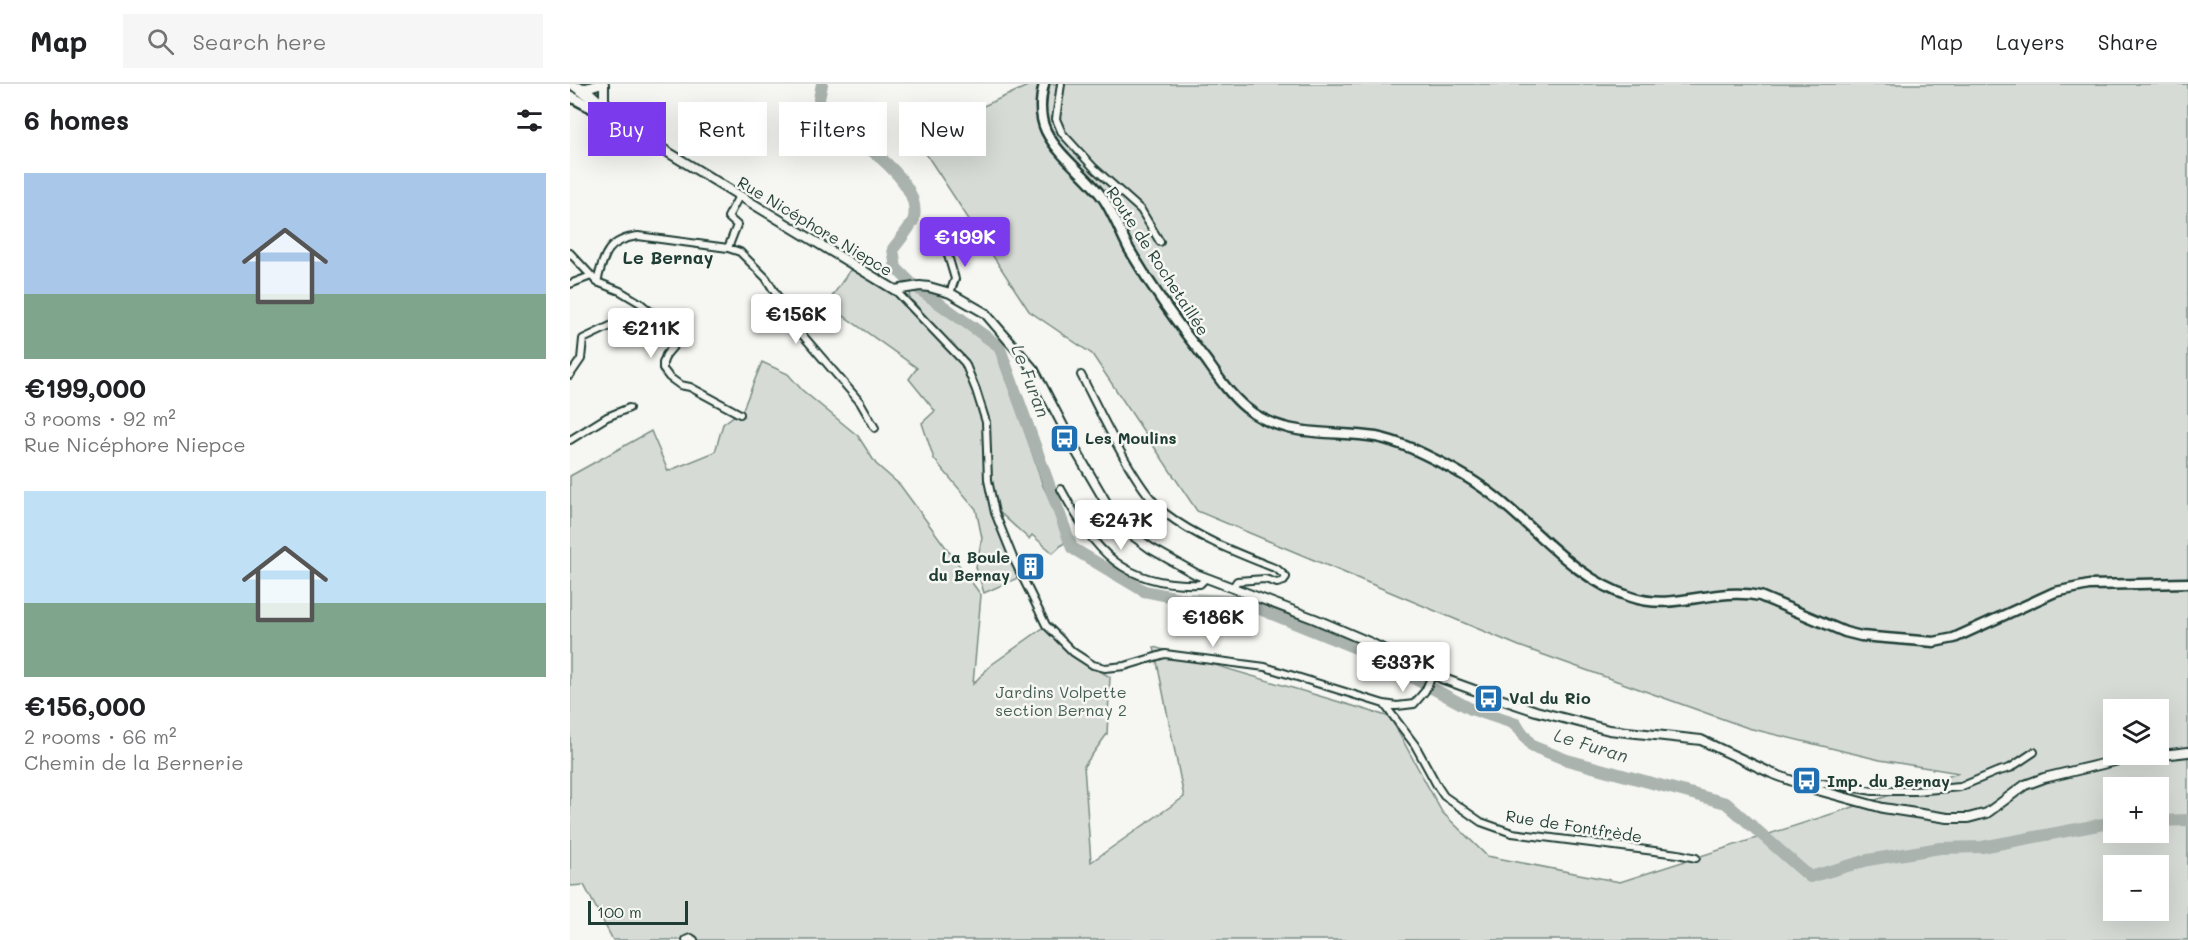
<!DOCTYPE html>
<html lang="en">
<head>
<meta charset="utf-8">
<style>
	body { margin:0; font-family:Mali,sans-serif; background:#f6f6f6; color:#202124; height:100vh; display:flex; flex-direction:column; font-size:22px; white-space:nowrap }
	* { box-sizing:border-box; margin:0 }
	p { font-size:20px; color:#757577 }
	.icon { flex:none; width:33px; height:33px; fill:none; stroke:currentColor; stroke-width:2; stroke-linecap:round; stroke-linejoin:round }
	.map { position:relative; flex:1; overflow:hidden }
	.details { display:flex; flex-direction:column; background:#fff; width:570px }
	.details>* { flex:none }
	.hud { position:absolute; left:18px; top:18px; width:570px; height:54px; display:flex; gap:12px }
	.fabs { position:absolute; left:1533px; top:615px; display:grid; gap:12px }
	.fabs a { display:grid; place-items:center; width:66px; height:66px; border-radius:0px; background:#fff; box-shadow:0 6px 24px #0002; font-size:30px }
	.scale { position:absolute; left:18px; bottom:15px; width:100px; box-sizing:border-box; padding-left:6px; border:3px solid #1f3d34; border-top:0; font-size:16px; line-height:21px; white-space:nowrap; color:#1f3d34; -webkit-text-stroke:4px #f6f6f2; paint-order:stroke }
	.price { position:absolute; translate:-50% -51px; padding:0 14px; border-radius:6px; background:#fff; color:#222; font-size:20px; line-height:39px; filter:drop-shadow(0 2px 3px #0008) }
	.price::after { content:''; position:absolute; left:50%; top:36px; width:18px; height:14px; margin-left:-9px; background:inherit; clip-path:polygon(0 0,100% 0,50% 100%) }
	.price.active { background:#7c3aed; color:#fff }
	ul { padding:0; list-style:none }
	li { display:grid; align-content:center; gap:12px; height:318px; padding:0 24px }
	li span { display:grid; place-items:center; height:186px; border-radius:0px; color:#555 }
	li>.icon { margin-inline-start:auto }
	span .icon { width:108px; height:108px; fill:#fffc; stroke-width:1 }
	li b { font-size:26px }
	h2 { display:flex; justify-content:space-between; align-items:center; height:72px; padding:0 24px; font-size:26px }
	.chip { padding:0 21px; border-radius:0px; background:#fff; box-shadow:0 6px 24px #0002; font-size:21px; line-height:54px }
	.chip.active { background:#7c3aed; color:#fff }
	header { display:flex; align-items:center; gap:36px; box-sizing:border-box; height:84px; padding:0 30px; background:#fff; border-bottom:2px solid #e0e0e0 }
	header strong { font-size:28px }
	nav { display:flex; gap:33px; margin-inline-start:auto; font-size:21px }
	.search { width:420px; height:54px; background:#f6f6f6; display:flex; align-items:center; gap:15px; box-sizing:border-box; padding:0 21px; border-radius:0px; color:#757577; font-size:22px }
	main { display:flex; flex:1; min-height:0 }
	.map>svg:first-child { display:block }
</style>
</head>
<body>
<header>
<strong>Map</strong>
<div class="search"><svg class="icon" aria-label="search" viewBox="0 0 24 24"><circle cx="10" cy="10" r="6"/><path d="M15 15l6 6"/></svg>Search here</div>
<nav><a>Map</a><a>Layers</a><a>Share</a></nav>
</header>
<main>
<section class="details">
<h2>6 homes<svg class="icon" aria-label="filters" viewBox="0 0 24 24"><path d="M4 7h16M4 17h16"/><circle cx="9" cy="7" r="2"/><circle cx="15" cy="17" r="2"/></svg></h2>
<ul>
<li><span style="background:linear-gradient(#a9c7e8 65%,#7fa58c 0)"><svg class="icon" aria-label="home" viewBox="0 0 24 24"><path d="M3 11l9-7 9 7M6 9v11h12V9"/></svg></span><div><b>€199,000</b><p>3 rooms · 92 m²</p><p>Rue Nicéphore Niepce</p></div></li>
<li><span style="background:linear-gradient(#bfe0f5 60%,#7fa58c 0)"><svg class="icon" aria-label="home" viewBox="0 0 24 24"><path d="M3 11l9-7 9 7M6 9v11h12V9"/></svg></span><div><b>€156,000</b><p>2 rooms · 66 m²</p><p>Chemin de la Bernerie</p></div></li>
</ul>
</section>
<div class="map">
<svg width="1618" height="856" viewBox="0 0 1618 856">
	<rect width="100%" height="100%" fill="#f6f6f2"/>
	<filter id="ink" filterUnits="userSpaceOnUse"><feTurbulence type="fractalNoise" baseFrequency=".0167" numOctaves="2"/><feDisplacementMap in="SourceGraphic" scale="12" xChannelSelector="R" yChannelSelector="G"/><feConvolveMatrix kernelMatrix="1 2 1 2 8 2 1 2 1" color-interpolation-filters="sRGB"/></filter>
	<g filter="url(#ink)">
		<!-- green -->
		<path fill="#d6dbd6" stroke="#7a8c85" stroke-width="1.5" fill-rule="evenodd" d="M462 0H1618V856H43L14 801 0 802V392L81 347 98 387 145 368 153 340 173 325 192 278 218 290 232 306 288 352 306 380 330 401 411 511 403 600 421 581 473 544 504 572 540 593 537 650 514 682 521 778 614 713 584 563 820 633 872 728 917 772 1050 798 1389 689 1310 676 1178 644 949 562 627 427 522 270 459 227 345 53ZM1544 626H1588V670H1544ZM1544 704H1588V748H1544ZM1544 782H1588V826H1544Z
			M282 183 322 207 353 237 391 280 403 305 414 340 416 406 430 452 450 493 414 509 406 483 412 454 406 425 364 375 352 339 365 327 339 295 347 284 257 220Z
			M345 207 408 250 428 266 473 402 486 427 496 457 483 469 462 451 459 455 426 425 420 402 418 332 407 298 396 277 339 213 341 208Z"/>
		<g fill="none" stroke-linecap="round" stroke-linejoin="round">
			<!-- river -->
			<path stroke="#aab3ae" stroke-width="12" d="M252 0 249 15 252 32C280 51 352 93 344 134 342 142 328 158 323 165L326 184 342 200 429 262 502 464 574 507 614 515 670 517 793 567 901 625 946 640 962 662 997 676 1156 719 1240 793 1298 776 1370 764 1412 763 1544 738
				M1588 737 1618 736"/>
			<defs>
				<path id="minor" d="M491 0 486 35 492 49 524 84 571 126 590 158
					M16 4 36 22
					M39 26 56 25
					M374 158 385 195 380 209
					M158 164 167 141 158 133 169 112
					M0 169 27 198 50 207 70 219 94 239 108 246 112 252 96 271 93 279V285L99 293 110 301 120 303 170 330
					M27 198C34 171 37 156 68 152L158 164 170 168 196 194 229 247 290 318 305 344
					M0 200 21 192
					M325 206 395 279 406 306 416 338 418 396 425 429 444 476 476 541 503 568 523 581 535 584 555 582 595 570 695 583 814 620 845 661 868 703 874 712 911 738 942 749 1108 770 1126 774
					M0 291 11 275 13 255 55 235 81 228
					M511 291C530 327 565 405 595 429 627 454 669 470 707 485L716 493 714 497 707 499 695 495 667 497 663 503
					M0 356 37 333 59 324
					M491 405C525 467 553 503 630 500L636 494
					M814 620 827 622 844 620 855 607 863 590
					M1244 705 1252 699 1303 707H1345L1390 703 1426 688 1440 684 1464 668
					M116 856 121 854 124 856"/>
				<path id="tertiary" d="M1 0 33 23 45 36 325 206 350 202 359 203 380 209 415 229 464 286 506 367 541 427 565 453 580 464 626 490 745 535 801 559 871 594 915 610 966 627 1039 646 1131 656 1201 689 1244 705 1313 724 1378 734H1398L1417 729 1455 701 1474 694 1549 676 1618 668
					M34 0V15L39 27
					M7 3 16 4 29 0"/>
				<path id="secondary" d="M474 0C470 16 469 32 476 47 490 75 519 92 535 117 544 132 551 149 559 165 582 204 608 241 636 276 648 293 660 311 676 324 715 355 761 346 806 353 818 355 831 360 843 365 869 377 895 390 919 408 966 443 1002 494 1061 513 1105 528 1144 502 1190 512L1275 548 1291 552 1364 558 1384 554 1485 508 1519 501 1618 499"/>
				<path id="trunk" d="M0 12 45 36"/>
			</defs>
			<!-- minor casing -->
			<use href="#minor" stroke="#1f3d34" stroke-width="10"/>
			<!-- tertiary casing -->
			<use href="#tertiary" stroke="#1f3d34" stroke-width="12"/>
			<!-- secondary casing -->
			<use href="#secondary" stroke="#1f3d34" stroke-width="13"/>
			<!-- trunk casing -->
			<use href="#trunk" stroke="#1f3d34" stroke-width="14"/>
			<!-- minor -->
			<use href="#minor" stroke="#f6f6f2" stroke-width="6"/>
			<!-- tertiary -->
			<use href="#tertiary" stroke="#f6f6f2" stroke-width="8"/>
			<!-- secondary -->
			<use href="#secondary" stroke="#f6f6f2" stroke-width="8"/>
			<!-- trunk -->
			<use href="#trunk" stroke="#f6f6f2" stroke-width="9"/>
		</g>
	</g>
	<!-- icons -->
	<defs>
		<symbol id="bus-square" viewBox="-11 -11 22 22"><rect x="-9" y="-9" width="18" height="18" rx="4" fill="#1f6fb2" stroke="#f6f6f2"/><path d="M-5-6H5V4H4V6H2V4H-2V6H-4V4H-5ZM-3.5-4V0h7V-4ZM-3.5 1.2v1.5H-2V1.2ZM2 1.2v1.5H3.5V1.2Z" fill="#fff"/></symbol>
		<symbol id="building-square" viewBox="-11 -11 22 22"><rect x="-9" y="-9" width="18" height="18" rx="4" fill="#1f6fb2" stroke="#f6f6f2"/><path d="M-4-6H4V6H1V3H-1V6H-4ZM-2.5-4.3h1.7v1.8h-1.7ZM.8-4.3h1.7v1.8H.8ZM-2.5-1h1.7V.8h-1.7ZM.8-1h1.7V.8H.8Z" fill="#fff"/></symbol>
	</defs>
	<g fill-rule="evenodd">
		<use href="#bus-square" x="478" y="338" width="33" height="33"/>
		<use href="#building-square" x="444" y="466" width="33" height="33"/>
		<use href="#bus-square" x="902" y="598" width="33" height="33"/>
		<use href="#bus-square" x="1220" y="680" width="33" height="33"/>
	</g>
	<g text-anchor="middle" stroke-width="5" stroke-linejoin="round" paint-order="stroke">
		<!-- street labels -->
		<g font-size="16" fill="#1f3d34" stroke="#f6f6f2">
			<text transform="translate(245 142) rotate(31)" y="6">Rue Nicéphore Niepce</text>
			<text transform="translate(588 177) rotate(57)" y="6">Route de Rochetaillée</text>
			<text transform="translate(1004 742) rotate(9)" y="6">Rue de Fontfrède</text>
		</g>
		<!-- poi labels -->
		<g font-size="16" font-weight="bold" fill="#1f3d34" stroke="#f6f6f2" text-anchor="start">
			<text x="515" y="360">Les Moulins</text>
			<text x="440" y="479" text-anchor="end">La Boule<tspan x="440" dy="18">du Bernay</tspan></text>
			<text x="939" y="620">Val du Rio</text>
			<text x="1257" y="703">Imp. du Bernay</text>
		</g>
		<!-- park labels -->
		<g font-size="16" fill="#445d54" stroke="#f6f6f2">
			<text x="491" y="614">Jardins Volpette<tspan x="491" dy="18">section Bernay 2</tspan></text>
		</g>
		<!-- neighbourhood labels -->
		<g font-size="18" font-weight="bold" fill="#1f3d34" stroke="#f6f6f2">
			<text x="98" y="180">Le Bernay</text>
		</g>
		<!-- water labels -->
		<g font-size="18" font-style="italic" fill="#425a52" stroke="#f6f6f2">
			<text transform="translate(460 297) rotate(69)" y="6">Le Furan</text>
			<text transform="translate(1021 662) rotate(17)" y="6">Le Furan</text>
		</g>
	</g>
</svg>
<div class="fabs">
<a><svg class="icon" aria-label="layers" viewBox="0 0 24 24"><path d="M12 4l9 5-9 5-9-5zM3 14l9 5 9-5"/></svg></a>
<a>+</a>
<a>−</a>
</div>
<div class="scale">100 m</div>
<b class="price active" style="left:395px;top:184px">€199K</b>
<b class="price" style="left:226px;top:261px">€156K</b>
<b class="price" style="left:81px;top:275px">€211K</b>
<b class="price" style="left:551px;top:467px">€247K</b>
<b class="price" style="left:643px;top:564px">€186K</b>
<b class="price" style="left:833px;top:609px">€337K</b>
<div class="hud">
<a class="chip active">Buy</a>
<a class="chip">Rent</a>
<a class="chip">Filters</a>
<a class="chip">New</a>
</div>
</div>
</main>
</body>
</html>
